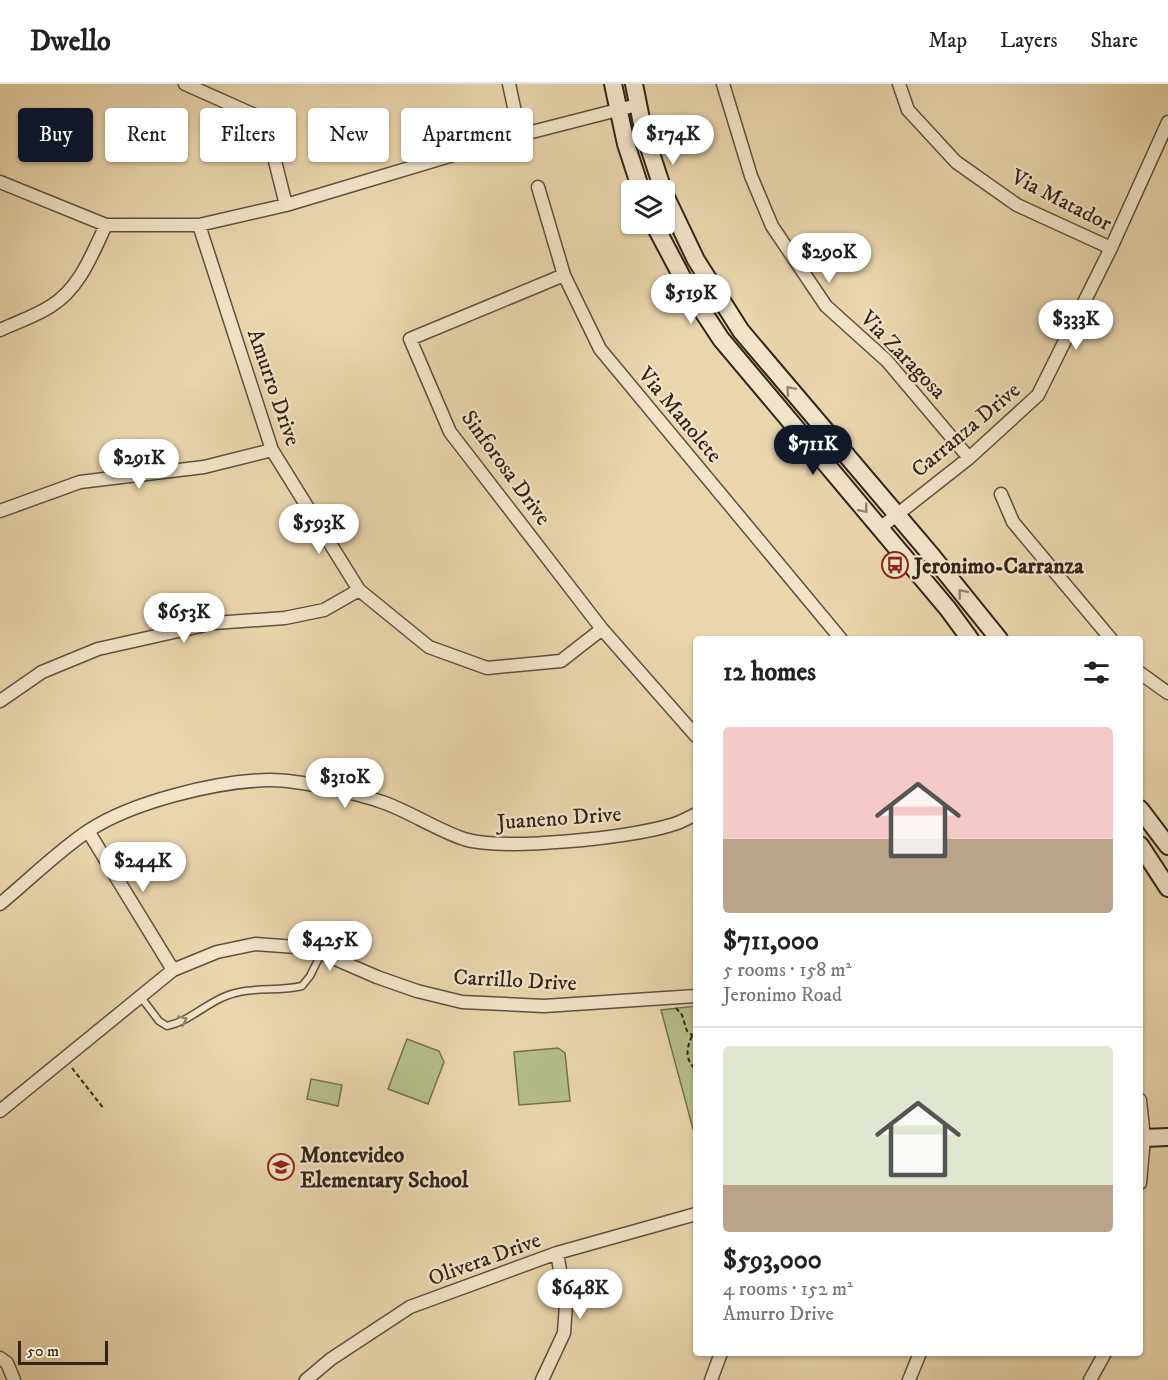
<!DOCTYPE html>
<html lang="en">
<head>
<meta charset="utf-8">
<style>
	body { margin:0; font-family:"IM FELL DW Pica",serif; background:#f6f6f6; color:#222; height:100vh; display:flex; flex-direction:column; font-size:22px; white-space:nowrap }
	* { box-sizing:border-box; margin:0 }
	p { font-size:20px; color:#767676 }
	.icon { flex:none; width:33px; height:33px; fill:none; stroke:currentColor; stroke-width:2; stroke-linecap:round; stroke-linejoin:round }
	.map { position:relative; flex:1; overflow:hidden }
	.panel { position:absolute; left:693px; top:552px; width:450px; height:720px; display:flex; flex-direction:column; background:#fff; border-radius:6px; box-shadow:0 2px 4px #0004 }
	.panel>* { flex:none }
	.top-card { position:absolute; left:18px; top:24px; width:570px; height:54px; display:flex; gap:12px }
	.buttons { position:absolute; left:621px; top:96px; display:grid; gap:12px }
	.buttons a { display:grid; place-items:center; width:54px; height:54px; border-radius:6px; background:#fff; box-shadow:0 2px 4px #0004; font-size:30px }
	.scale { position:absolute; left:18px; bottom:15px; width:90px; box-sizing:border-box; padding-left:6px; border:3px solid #312418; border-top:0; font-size:16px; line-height:21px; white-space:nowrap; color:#312418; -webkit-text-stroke:4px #f1e4c9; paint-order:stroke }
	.price { position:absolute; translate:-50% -51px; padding:0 14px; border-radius:21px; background:#fff; color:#222; font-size:20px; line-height:39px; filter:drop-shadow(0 2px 3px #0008) }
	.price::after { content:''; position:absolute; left:50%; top:36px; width:18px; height:14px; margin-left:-9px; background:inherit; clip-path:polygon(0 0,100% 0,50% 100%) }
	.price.active { background:#111827; color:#fff }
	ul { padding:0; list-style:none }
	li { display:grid; align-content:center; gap:12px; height:318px; padding:0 30px }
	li+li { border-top:2px solid #e0e0e0 }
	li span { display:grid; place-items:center; height:186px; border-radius:6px; color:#555 }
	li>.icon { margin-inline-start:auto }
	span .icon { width:108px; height:108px; fill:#fffc; stroke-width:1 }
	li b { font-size:26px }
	h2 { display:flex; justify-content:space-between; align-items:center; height:72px; padding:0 30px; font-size:26px }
	.chip { padding:0 21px; border-radius:6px; background:#fff; box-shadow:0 2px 4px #0004; font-size:21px; line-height:54px }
	.chip.active { background:#111827; color:#fff }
	header { display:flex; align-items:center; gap:36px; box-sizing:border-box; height:84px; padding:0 30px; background:#fff; border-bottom:2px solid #e0e0e0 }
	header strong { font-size:28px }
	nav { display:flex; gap:33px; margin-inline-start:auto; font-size:21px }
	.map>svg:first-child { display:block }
</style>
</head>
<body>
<header>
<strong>Dwello</strong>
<nav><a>Map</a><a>Layers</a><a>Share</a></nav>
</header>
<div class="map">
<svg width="1168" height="1296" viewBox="0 0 1168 1296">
	<rect width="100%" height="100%" fill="#ead5ac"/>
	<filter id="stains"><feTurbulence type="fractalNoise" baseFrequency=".00333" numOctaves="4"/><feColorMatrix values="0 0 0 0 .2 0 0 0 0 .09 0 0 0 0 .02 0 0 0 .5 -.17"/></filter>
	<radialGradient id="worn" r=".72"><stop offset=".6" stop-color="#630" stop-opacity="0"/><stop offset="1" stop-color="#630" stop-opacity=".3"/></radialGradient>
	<!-- green -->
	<path fill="#b5be8b" stroke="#737152" stroke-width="1.5" d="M696 922V1044L693 1045 661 926Z
		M407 955 439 967 444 978 428 1020 388 1005Z
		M558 964 565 969 570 1017 519 1021 514 968Z
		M311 995 342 1001 338 1022 307 1015Z"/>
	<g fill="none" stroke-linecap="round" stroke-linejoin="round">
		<defs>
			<path id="lane" d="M140 912 159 937 167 942C190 937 205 920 226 912 250 902 277 908 302 902L310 892 322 868"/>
			<path id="street" d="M185 0 259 33 268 49 286 121
				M509 0 520 51
				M723 0 751 92 772 142 826 222 887 277 969 374
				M899 0 908 26 956 78 1017 121 1111 164
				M0 98 106 141H199L286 121 520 51 637 21
				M538 103 564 191 600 265 841 555
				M199 141 272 366 359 506 429 563 487 584 561 577 602 545
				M564 191 410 255 450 348 602 545 696 652
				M0 246C17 238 36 232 51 222 80 204 92 170 106 141
				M1001 410 1013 438 1111 555
				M0 427 80 398 204 383 272 366
				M880 444 969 374 1038 311 1111 164 1168 38
				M1140 589 1168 609
				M0 617 42 588 98 565 214 539 285 534 324 526 359 506
				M88 747 173 886
				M0 820C29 796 57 768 88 747 132 718 216 697 270 696 299 696 357 709 385 719 412 729 437 746 464 755 504 767 630 754 671 741 680 739 688 734 696 730
				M1140 1016 1144 1054 1140 1099
				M0 1027 173 886 217 868 255 860 310 864 377 893 417 907 462 918 544 922 696 912
				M0 1274 7 1279 14 1296
				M306 1296 331 1275 410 1223 557 1169 696 1130
				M542 1296 564 1249 566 1220 557 1169
				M711 1296 721 1269
				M909 1296 920 1269
				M1090 1296 1105 1269"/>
			<path id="secondary" d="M613 0 626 60 641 106
				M634 0 643 45 663 106
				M664 109 696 176 741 247 932 472 999 555
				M654 140 690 208 721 255 948 525 970 555
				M1140 725 1168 762
				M1140 761 1168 804
				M1144 1054 1168 1053"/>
		</defs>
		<!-- lane casing -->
		<use href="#lane" stroke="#5f503d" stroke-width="9"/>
		<!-- street casing -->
		<use href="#street" stroke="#5f503d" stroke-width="15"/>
		<!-- secondary casing -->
		<use href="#secondary" stroke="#312418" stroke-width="20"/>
		<!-- path -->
		<path stroke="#312418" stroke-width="2" stroke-dasharray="4.5 3" stroke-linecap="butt" d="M676 924 682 931 687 947 696 954
			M692 952C686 965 685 976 696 986
			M72 984 104 1025"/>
		<!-- lane -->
		<use href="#lane" stroke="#f1e4c9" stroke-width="6"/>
		<!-- street -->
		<use href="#street" stroke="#f1e4c9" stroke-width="12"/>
		<!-- secondary -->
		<use href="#secondary" stroke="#f1e4c9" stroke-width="16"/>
	</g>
	<!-- one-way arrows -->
	<defs><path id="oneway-chevron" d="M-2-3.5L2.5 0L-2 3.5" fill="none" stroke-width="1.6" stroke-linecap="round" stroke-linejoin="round" transform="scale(1.5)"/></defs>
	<g stroke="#918470">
		<use href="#oneway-chevron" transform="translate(790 306) rotate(-131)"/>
		<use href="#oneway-chevron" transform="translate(864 425) rotate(50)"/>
		<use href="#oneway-chevron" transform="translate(962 509) rotate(-129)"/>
		<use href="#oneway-chevron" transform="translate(183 936) rotate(-24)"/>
	</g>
	<!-- icons -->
	<defs>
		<symbol id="bus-ring" viewBox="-11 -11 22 22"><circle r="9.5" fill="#f1e4c9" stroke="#8f2418" stroke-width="1.5"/><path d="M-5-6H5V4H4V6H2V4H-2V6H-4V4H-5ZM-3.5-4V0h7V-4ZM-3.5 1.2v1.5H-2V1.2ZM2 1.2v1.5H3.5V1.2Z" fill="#8f2418"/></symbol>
		<symbol id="school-ring" viewBox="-11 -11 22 22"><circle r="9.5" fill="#f1e4c9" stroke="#8f2418" stroke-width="1.5"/><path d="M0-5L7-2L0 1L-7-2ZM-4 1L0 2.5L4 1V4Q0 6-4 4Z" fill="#8f2418"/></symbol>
	</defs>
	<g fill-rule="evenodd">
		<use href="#bus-ring" x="880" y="466" width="30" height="30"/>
		<use href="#school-ring" x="266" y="1068" width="30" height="30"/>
	</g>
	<g text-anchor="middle" stroke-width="4.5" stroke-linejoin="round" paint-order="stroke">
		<!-- street labels -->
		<g font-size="22" fill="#312418" stroke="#f1e4c9">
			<text transform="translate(1062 115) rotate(27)" y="8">Via Matador</text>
			<text transform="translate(904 270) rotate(46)" y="8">Via Zaragosa</text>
			<text transform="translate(275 303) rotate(71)" y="8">Amurro Drive</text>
			<text transform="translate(681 330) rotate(50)" y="8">Via Manolete</text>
			<text transform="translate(965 345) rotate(-40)" y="8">Carranza Drive</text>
			<text transform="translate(507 383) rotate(54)" y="8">Sinforosa Drive</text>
			<text transform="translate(559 733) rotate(-4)" y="8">Juaneno Drive</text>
			<text transform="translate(515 895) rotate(3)" y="8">Carrillo Drive</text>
			<text transform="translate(484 1174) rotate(-20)" y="8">Olivera Drive</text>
		</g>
		<!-- poi labels -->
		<g font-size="22" font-weight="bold" fill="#312418" stroke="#f1e4c9" text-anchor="start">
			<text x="914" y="489">Jeronimo-Carranza</text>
			<text x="300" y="1078">Montevideo<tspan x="300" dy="25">Elementary School</tspan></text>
		</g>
	</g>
	<rect width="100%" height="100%" filter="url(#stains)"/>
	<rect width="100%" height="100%" fill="url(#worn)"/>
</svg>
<div class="buttons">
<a><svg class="icon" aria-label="layers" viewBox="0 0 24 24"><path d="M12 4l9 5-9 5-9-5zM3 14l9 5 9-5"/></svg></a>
</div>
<div class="scale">50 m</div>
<b class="price" style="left:673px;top:82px">$174K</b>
<b class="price" style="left:829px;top:200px">$290K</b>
<b class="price" style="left:691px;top:241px">$519K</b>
<b class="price" style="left:1076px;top:267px">$333K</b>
<b class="price active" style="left:813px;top:392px">$711K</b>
<b class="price" style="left:139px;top:406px">$291K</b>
<b class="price" style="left:319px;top:471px">$593K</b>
<b class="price" style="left:184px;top:560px">$653K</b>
<b class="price" style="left:345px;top:725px">$310K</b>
<b class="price" style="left:143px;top:809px">$244K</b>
<b class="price" style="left:330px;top:888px">$425K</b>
<b class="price" style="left:580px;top:1236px">$648K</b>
<div class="top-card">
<a class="chip active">Buy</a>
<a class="chip">Rent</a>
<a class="chip">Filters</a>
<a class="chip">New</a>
<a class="chip">Apartment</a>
</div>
<section class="panel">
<h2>12 homes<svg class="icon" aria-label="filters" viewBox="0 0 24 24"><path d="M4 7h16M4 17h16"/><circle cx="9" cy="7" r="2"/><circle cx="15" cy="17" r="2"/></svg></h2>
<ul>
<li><span style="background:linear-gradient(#f6c9c9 60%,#b9a48a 0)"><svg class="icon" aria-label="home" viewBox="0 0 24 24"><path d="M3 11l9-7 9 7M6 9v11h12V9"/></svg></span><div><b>$711,000</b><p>5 rooms · 158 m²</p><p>Jeronimo Road</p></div></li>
<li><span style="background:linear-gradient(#dfe7d0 75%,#b9a48a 0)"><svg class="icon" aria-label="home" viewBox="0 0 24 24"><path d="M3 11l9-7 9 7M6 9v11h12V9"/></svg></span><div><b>$593,000</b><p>4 rooms · 152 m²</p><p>Amurro Drive</p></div></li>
</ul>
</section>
</div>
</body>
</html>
